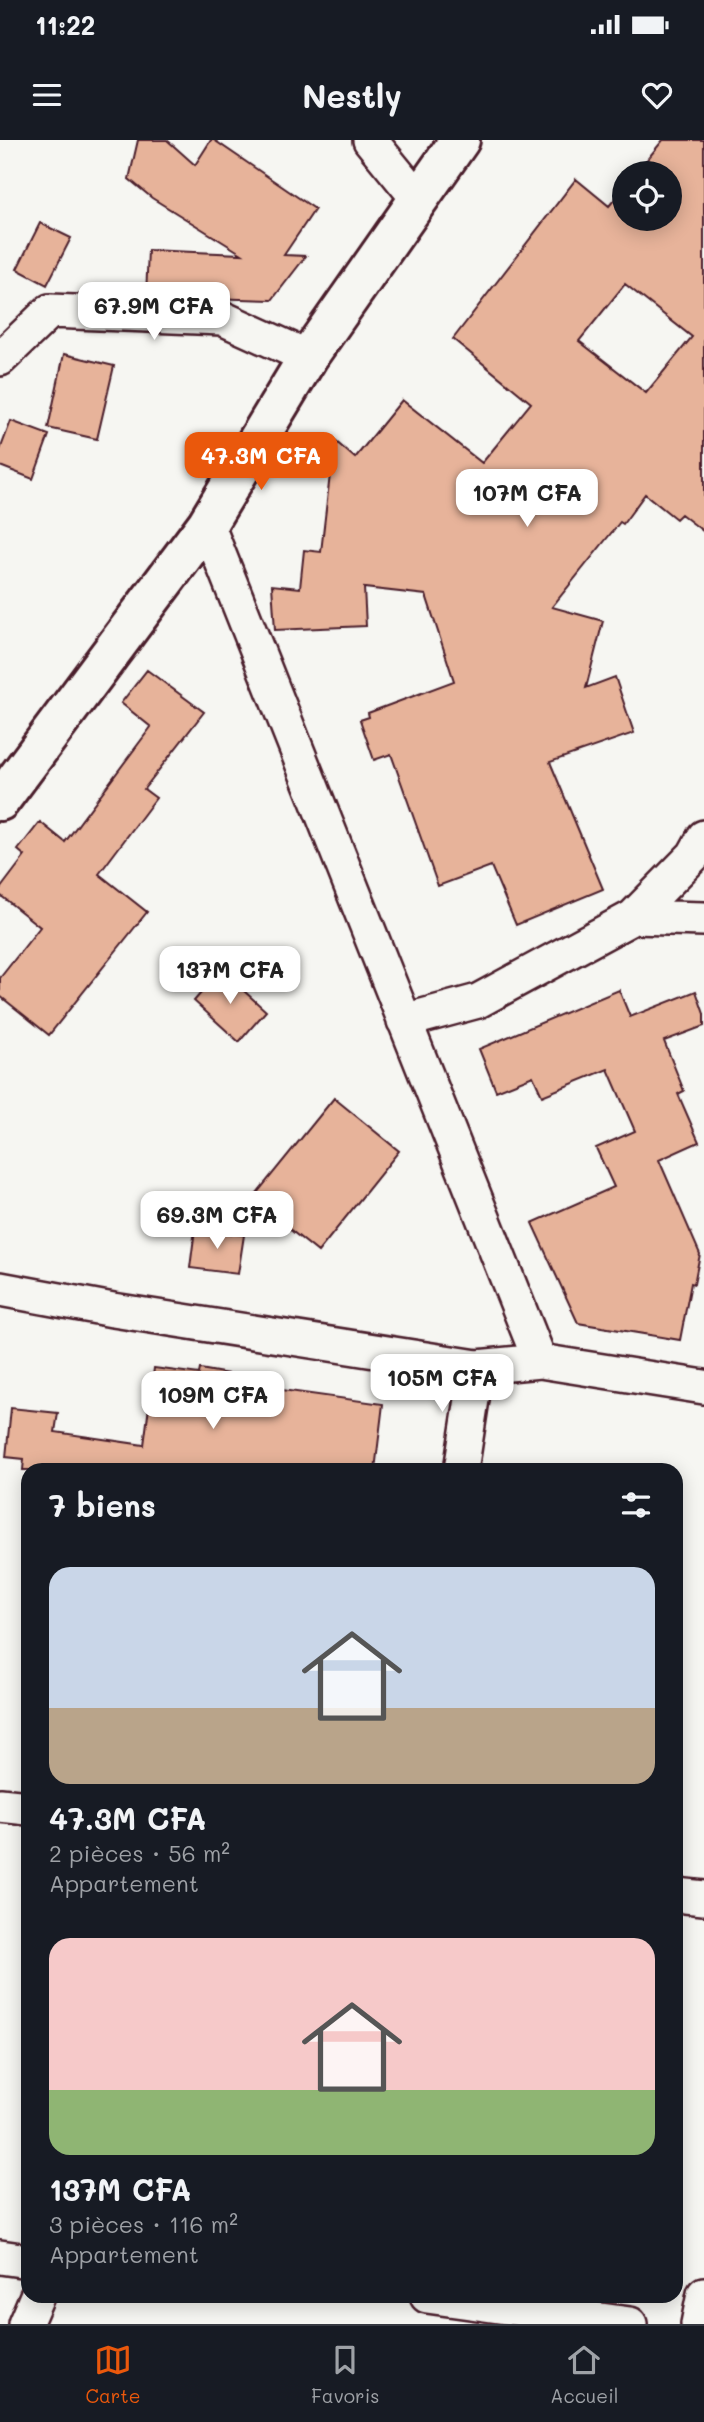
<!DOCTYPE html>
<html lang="fr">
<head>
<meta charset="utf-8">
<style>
	body { margin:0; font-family:Mali,sans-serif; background:#242831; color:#f1f3f6; height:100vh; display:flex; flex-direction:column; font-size:26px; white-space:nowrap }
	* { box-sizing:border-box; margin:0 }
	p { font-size:23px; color:#9ea1a6 }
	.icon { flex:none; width:38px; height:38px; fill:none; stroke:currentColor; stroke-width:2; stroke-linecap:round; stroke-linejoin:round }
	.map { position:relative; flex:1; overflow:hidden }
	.sheet { position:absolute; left:21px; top:1323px; width:662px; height:840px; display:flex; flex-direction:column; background:#171b24; border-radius:21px; box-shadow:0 4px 18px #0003 }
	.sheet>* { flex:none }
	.buttons { position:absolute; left:612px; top:21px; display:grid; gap:14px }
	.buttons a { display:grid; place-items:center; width:70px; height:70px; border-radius:50%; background:#171b24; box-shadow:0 4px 18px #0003; font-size:35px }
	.price { position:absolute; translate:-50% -60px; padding:0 16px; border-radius:14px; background:#fff; color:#222; font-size:23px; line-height:46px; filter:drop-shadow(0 2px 4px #0008) }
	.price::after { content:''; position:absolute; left:50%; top:42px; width:21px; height:16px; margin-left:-10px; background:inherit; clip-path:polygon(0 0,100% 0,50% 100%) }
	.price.selected { background:#ea580c; color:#fff }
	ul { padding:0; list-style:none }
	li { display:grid; align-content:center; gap:14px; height:371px; padding:0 28px }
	li span { display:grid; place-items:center; height:217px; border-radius:21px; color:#555 }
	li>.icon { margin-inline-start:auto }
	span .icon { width:126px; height:126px; fill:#fffc; stroke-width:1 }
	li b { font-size:30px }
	h2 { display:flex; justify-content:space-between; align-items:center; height:84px; padding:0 28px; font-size:30px }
	.status { display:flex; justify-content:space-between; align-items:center; height:49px; padding:0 35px; background:#171b24; direction:ltr }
	.status svg { height:19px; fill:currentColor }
	header { display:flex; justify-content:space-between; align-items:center; height:91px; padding:0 28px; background:#171b24; font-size:32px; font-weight:700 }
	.menu { display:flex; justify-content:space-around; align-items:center; height:98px; border-top:2px solid #363941; background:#171b24; font-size:19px; color:#9ea1a6 }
	.menu a { display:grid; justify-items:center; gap:4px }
	.menu .selected { color:#ea580c }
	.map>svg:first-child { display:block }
</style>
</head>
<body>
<div class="status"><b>11:22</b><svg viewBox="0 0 49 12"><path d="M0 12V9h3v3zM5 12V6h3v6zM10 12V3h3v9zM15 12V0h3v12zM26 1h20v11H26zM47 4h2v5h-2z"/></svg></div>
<header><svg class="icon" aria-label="menu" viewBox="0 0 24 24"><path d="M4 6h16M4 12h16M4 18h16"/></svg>Nestly<svg class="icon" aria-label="heart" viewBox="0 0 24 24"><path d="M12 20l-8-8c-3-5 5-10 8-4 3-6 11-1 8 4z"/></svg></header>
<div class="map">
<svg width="704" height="2184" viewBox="0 0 704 2184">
	<rect width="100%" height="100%" fill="#f6f6f2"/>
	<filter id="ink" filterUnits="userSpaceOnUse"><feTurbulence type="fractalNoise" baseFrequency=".0143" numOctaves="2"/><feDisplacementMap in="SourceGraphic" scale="14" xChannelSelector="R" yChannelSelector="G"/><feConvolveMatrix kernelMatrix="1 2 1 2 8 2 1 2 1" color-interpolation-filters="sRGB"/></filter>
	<g filter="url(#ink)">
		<!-- building -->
		<path fill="#e7b39a" stroke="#4a1f2b" stroke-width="2" fill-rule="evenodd" d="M138 0H167L195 25 211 0H214L315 69 284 115 306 116 272 160 146 156 148 110 242 114 152 58 129 39Z
			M663 0H704V392L681 374 676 379 645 354 623 384 620 382 552 467 603 481 586 548 615 537 634 593 550 622 603 749 516 785 491 726 438 746 391 614 374 620 360 580 369 577 368 573 454 541 426 455 364 448 366 486 275 490 272 445 300 448 304 410 321 412 334 300 355 318 402 260 482 323 531 263 453 199 576 39 609 66 625 47V79H670V33H636ZM625 144 692 197 646 253 579 201Z
			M40 83 71 98 47 145 17 129Z
			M64 214 114 226 97 299 48 288Z
			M11 281 49 295 33 339 0 326V310Z
			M147 530 204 572 144 649 156 658 99 734 147 772 49 895 0 856V838L40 787 0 755V749L25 716 18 710 40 682 65 702 151 587 121 563Z
			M221 830 266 871 239 902 194 861Z
			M619 850 630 877 696 851 704 874V886L664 901 684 951 678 954 699 1002 659 1020 700 1114 694 1144 691 1143 680 1200 578 1183 532 1083 614 1047 596 1008 635 991 608 929 542 956 533 936 496 951 479 909Z
			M334 958 399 1011 318 1112 252 1059Z
			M195 1089 244 1095 238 1134 190 1128Z
			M154 1228 199 1234 200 1229 234 1235 232 1243 383 1264 375 1330H23L24 1319 6 1317 11 1268 58 1273 55 1292 144 1305Z"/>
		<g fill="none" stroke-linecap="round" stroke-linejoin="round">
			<defs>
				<path id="minor" d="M370 0 419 60
					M0 219 50 171 222 178 308 217
					M207 384 540 1221
					M633 777 704 779
					M404 881 478 861 633 777 694 715 704 697
					M0 1149 113 1170 477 1227 540 1221 704 1247
					M461 1330 477 1227
					M0 1665 28 1668
					M676 1755 704 1758
					M0 2117 28 2121
					M427 2156 630 2184
					M25 2184 37 2156
					M698 2184 704 2154"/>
				<path id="tertiary" d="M0 661 207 384 308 217 460 0"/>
			</defs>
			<!-- minor casing -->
			<use href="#minor" stroke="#4a1f2b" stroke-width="38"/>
			<!-- tertiary casing -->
			<use href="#tertiary" stroke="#4a1f2b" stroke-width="44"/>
			<!-- minor -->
			<use href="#minor" stroke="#f6f6f2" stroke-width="33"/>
			<!-- tertiary -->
			<use href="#tertiary" stroke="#f6f6f2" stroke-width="38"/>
		</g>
	</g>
</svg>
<div class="buttons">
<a><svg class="icon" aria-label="locate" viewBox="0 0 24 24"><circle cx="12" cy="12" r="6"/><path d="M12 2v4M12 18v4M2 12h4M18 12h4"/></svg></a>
</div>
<b class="price" style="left:154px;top:202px">67.9M CFA</b>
<b class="price selected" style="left:261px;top:352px">47.3M CFA</b>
<b class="price" style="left:527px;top:389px">107M CFA</b>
<b class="price" style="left:230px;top:866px">137M CFA</b>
<b class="price" style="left:217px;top:1111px">69.3M CFA</b>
<b class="price" style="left:442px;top:1274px">105M CFA</b>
<b class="price" style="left:213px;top:1291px">109M CFA</b>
<section class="sheet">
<h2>7 biens<svg class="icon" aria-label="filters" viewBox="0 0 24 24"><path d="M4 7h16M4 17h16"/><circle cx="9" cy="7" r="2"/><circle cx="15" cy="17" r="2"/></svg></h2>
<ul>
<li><span style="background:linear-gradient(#c9d6e8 65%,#b9a48a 0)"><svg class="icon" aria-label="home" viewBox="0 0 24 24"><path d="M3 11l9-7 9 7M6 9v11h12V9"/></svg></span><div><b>47.3M CFA</b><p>2 pièces · 56 m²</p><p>Appartement</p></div></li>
<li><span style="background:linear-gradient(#f6c9c9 70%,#8fb573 0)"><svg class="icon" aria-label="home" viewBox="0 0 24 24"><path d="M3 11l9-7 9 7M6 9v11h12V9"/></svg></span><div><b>137M CFA</b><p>3 pièces · 116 m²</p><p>Appartement</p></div></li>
</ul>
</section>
</div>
<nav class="menu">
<a class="selected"><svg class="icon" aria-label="map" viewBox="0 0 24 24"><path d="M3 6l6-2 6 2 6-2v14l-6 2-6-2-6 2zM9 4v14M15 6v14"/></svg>Carte</a>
<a><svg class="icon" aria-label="saved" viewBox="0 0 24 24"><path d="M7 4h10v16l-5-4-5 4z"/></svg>Favoris</a>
<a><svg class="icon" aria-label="home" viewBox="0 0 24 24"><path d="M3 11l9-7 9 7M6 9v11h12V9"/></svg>Accueil</a>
</nav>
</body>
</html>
